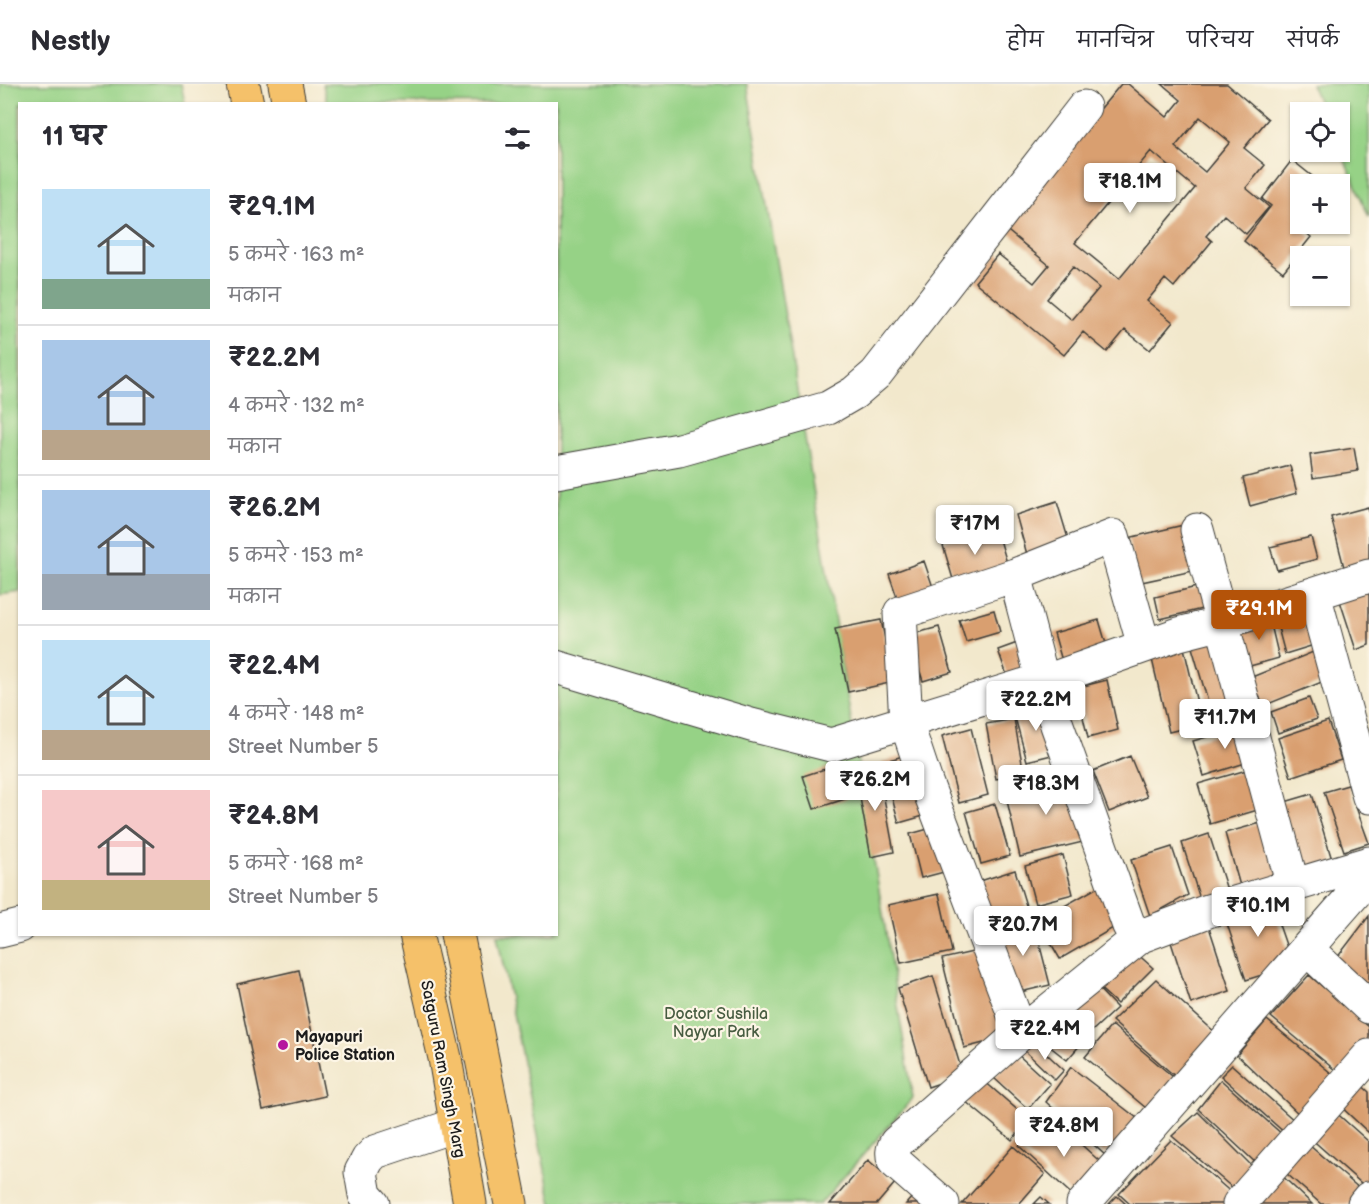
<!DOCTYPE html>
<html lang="hi">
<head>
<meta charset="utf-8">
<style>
	body { margin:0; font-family:"Balsamiq Sans","Playpen Sans Deva",sans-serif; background:#f2f2f3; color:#2b2b33; height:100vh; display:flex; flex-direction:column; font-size:22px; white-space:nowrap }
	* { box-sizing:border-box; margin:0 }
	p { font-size:20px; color:#7c7c81 }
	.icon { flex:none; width:33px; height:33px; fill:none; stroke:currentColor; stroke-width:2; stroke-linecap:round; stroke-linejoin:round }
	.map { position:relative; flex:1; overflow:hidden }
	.details { position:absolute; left:18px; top:18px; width:540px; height:834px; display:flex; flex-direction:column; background:#fff; border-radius:0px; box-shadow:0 2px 4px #0004 }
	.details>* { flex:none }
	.controls { position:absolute; left:1290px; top:18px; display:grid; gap:12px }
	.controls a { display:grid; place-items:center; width:60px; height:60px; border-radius:0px; background:#fff; box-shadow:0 2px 4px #0004; font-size:30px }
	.price { position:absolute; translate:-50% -51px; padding:0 14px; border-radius:6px; background:#fff; color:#222; font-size:20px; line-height:39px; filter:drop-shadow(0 2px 3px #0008) }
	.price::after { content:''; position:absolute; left:50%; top:36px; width:18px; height:14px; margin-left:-9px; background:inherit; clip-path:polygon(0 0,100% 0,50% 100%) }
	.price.current { background:#b45309; color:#fff }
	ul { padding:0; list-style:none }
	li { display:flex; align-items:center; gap:18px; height:150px; padding:0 24px }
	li+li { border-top:2px solid #e1e1e2 }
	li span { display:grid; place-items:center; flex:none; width:168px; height:120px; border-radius:0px; color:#555 }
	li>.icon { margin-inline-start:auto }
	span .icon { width:72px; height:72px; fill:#fffc; stroke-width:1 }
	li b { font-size:26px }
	h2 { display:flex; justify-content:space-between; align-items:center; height:72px; padding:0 24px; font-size:26px }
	header { display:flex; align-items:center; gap:36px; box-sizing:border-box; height:84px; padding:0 30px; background:#fff; border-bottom:2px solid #e1e1e2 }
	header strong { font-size:28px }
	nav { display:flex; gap:33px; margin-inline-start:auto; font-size:21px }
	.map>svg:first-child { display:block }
</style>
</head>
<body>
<header>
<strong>Nestly</strong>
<nav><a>होम</a><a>मानचित्र</a><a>परिचय</a><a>संपर्क</a></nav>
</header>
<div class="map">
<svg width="1369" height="1120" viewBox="0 0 1369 1120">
	<rect width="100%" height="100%" fill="#fcf5e5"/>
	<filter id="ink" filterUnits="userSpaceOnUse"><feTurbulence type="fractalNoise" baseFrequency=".0167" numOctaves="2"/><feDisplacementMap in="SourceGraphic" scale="12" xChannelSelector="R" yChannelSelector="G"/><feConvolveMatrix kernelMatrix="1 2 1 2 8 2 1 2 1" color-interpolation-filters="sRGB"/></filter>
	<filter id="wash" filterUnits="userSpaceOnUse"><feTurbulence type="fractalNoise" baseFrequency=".008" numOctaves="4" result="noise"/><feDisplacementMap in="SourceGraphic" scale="24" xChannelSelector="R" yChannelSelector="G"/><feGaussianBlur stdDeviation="1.35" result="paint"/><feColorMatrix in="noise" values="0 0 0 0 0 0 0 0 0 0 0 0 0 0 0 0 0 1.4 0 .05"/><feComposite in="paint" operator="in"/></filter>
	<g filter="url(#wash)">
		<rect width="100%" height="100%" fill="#f2e8cc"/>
		<!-- green -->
		<path fill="#96d286" stroke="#597751" stroke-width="1.5" d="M0 0H181L185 19 20 20V508L0 511Z
			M323 0H747L913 1014 820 1120H552L497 851 556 850V20L327 19Z
			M1311 0H1369V133L1340 65V28H1323Z"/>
		<g id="blocks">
			<!-- building -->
			<path fill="#d99f6f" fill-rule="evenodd" d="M1121 0H1128L1167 33 1181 16 1162 0H1227L1268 35 1244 64 1265 81 1246 104 1269 123 1246 150 1224 131 1206 152 1212 157 1174 203 1165 195 1147 217 1173 238 1150 266 1125 246 1107 268 1083 248 1064 271 975 198 998 170 1034 199 1049 181 1003 143ZM1200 33 1230 58 1205 88 1175 63ZM1151 67 1195 104 1119 195 1075 159ZM1073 183 1099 204 1072 236 1047 215Z
				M1292 76 1322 100H1300V140H1308L1303 146 1311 153 1283 188 1244 157 1271 122 1262 115Z
				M1354 364 1358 387 1313 394 1310 371Z
				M1290 382 1297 409 1250 422 1243 394Z
				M1057 418 1070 461 1028 474 1016 431Z
				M1368 423 1369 428V480L1345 487 1331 433Z
				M1192 439 1202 485 1137 499 1128 454Z
				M996 442 1009 486 955 502 942 458Z
				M1311 453 1317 475 1277 486 1270 463Z
				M924 477 935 509 900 522 889 490Z
				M1205 501 1210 523 1160 535 1155 513Z
				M1369 508V561L1356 566 1340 517Z
				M1315 525 1324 558 1285 570 1276 536Z
				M994 526 1000 548 966 558 959 536Z
				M1269 532 1279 574 1250 582 1239 540Z
				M881 536 894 598 848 608 835 545Z
				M1099 536 1109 570 1064 584 1054 549Z
				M939 543 952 588 923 597 909 551Z
				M1220 552 1242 630 1214 638 1191 560Z
				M1028 555 1038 587 1009 597 998 566Z
				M1184 564 1202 640 1169 648 1151 571Z
				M1323 564 1334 593 1263 622 1252 593Z
				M1107 596 1118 646 1088 654 1076 604Z
				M1309 614 1317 635 1278 649 1271 628Z
				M1046 618 1060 669 1027 677 1013 626Z
				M1014 635 1024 690 996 695 986 640Z
				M1328 637 1341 676 1291 693 1278 654Z
				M1247 641 1258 675 1204 692 1193 657Z
				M971 644 988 711 959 719 942 652Z
				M910 670 927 731 899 739 882 678Z
				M1130 672 1147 713 1109 728 1093 687Z
				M837 681 848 714 814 725 803 692Z
				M878 682 894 768 871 773 855 687Z
				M1257 683 1268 723 1210 740 1198 700Z
				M1071 691 1087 757 1020 773 1005 708Z
				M1348 701 1369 759 1344 767 1324 708Z
				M1312 710 1333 779 1299 790 1278 720Z
				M995 720 1010 772 981 780 966 728Z
				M1268 737 1285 797 1242 809 1225 749Z
				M932 744 944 788 921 794 910 750Z
				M1209 750 1228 809 1201 818 1182 759Z
				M1172 763 1188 811 1150 832 1131 776Z
				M1063 771 1073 810 1035 820 1025 782Z
				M1015 786 1028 828 990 840 977 798Z
				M1098 803 1120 840 1060 875 1038 837Z
				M939 810 952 868 901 879 888 821Z
				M1269 812 1293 881 1246 896 1223 828Z
				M1369 832V907L1333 879Z
				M1033 835 1050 901 1012 910 996 845Z
				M1207 837 1230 907 1191 920 1168 849Z
				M986 865 1007 953 964 964 942 875Z
				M1134 867 1153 884 1117 920 1092 897Z
				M299 886 325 1012 263 1026 237 900Z
				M1309 891 1369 943V956L1341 991 1271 933Z
				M933 892 963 991 928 1003 898 904Z
				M1156 895 1218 951 1177 994 1112 937Z
				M1090 896 1117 924 1091 948 1065 921Z
				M1059 929 1088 952 1067 976 1034 950Z
				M1267 936 1337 994 1302 1033 1237 971Z
				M1112 941 1179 998 1152 1029 1085 973Z
				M1034 958 1064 986 1055 996 1025 967Z
				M1016 969 1050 1000 1028 1025 994 994Z
				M1232 981 1296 1038 1286 1050 1221 992Z
				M1071 983 1142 1038 1105 1071 1046 1018Z
				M983 996 1029 1036 1012 1056 965 1017Z
				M1221 996 1284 1052 1257 1080 1198 1025Z
				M1357 997 1369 1008V1049L1336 1018Z
				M1332 1025 1369 1058V1106L1308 1052Z
				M1198 1028 1252 1082 1235 1106 1172 1052Z
				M1048 1030 1108 1085 1079 1117 1019 1062Z
				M1302 1055 1367 1111 1359 1120H1321L1278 1082Z
				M1171 1056 1234 1111 1226 1120H1130L1119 1110Z
				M1013 1062 1045 1090 1019 1120H962Z
				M868 1076 895 1099 877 1120H830Z
				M1277 1087 1312 1120H1246Z
				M918 1106 934 1120H906Z
				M1117 1112 1126 1120H1109Z
				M1041 1113 1049 1120H1034Z"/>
		</g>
	</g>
	<g filter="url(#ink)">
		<use href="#blocks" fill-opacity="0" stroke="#3c3b36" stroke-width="1.5"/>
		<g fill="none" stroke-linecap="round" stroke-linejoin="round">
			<defs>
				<path id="minor" d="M556 388 679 366 828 324 854 309 876 290 1084 23
					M1197 446 1293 802
					M1015 491 1043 598 1179 550 1222 539 1369 492
					M1314 510 1369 713
					M556 583 751 641 831 661 1035 598H1043L1057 641 1129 842 1141 852 1208 827 1369 779
					M0 847 20 842
					M1307 865 1369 923
					M1021 949 1141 852
					M373 1120 365 1111 361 1088 368 1075 375 1068 456 1041
					M943 1120 894 1077C892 1070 892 1066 896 1059L1021 949 926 698 906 638 900 529 1015 491 1113 452 1144 562
					M1083 1120 1369 793
					M1239 1120 1369 972
					M1364 1120 1369 1114"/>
				<path id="major" d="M243 0 247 20
					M285 0 289 20
					M416 850 445 974 470 1120
					M457 850 511 1120"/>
			</defs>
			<!-- minor casing -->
			<use href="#minor" stroke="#3c3b36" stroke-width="35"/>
			<!-- major casing -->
			<use href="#major" stroke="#3c3b36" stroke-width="35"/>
			<!-- minor -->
			<use href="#minor" stroke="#fff" stroke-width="33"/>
			<!-- major -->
			<use href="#major" stroke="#f5c16b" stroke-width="33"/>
		</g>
	</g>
	<!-- markers -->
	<circle fill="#b5179e" stroke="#fcf5e5" stroke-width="2" cx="283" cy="961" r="6"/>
	<g text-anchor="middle" stroke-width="4.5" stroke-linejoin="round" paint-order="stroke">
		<!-- park labels -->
		<g font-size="16" fill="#475c41" stroke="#fcf5e5">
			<text x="716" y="935">Doctor Sushila<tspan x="716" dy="18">Nayyar Park</tspan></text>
		</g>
		<!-- poi labels -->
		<g font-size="16" font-weight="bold" fill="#1c1c1c" stroke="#fcf5e5" text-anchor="start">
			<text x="295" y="958">Mayapuri<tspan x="295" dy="18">Police Station</tspan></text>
		</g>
		<!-- street labels -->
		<g font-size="16" fill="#1c1c1c" stroke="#fcf5e5">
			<text transform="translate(444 985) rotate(79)" y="6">Satguru Ram Singh Marg</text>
		</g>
	</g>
</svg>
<div class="controls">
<a><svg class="icon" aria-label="locate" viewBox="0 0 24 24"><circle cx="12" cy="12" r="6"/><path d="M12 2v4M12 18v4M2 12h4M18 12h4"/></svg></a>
<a>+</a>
<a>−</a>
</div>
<b class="price" style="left:1130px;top:130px">₹18.1M</b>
<b class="price" style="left:975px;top:472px">₹17M</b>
<b class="price current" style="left:1259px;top:557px">₹29.1M</b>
<b class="price" style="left:1036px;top:648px">₹22.2M</b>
<b class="price" style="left:1225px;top:666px">₹11.7M</b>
<b class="price" style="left:875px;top:728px">₹26.2M</b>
<b class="price" style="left:1046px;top:732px">₹18.3M</b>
<b class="price" style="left:1258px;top:854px">₹10.1M</b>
<b class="price" style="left:1023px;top:873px">₹20.7M</b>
<b class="price" style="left:1045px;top:977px">₹22.4M</b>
<b class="price" style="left:1064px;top:1074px">₹24.8M</b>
<section class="details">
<h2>11 घर<svg class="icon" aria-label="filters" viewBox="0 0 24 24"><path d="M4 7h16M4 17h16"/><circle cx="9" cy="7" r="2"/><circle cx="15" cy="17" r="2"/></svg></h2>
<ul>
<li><span style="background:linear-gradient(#bfe0f5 75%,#7fa58c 0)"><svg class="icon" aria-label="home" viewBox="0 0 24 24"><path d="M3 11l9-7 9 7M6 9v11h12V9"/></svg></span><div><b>₹29.1M</b><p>5 कमरे · 163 m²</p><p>मकान</p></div></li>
<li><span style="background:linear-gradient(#a9c7e8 75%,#b9a48a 0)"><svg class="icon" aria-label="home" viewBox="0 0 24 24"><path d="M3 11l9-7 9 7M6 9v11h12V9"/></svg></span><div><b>₹22.2M</b><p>4 कमरे · 132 m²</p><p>मकान</p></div></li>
<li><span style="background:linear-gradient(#a9c7e8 70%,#9aa5b1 0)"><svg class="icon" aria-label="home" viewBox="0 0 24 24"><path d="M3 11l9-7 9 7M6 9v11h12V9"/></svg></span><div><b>₹26.2M</b><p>5 कमरे · 153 m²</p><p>मकान</p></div></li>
<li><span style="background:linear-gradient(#bfe0f5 75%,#b9a48a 0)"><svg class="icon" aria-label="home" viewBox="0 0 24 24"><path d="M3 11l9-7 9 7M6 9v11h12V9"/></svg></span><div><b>₹22.4M</b><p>4 कमरे · 148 m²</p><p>Street Number 5</p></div></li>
<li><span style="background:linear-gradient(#f6c9c9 75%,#c2b280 0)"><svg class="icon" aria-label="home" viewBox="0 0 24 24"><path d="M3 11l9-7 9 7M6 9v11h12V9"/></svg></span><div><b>₹24.8M</b><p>5 कमरे · 168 m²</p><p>Street Number 5</p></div></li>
</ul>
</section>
</div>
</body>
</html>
